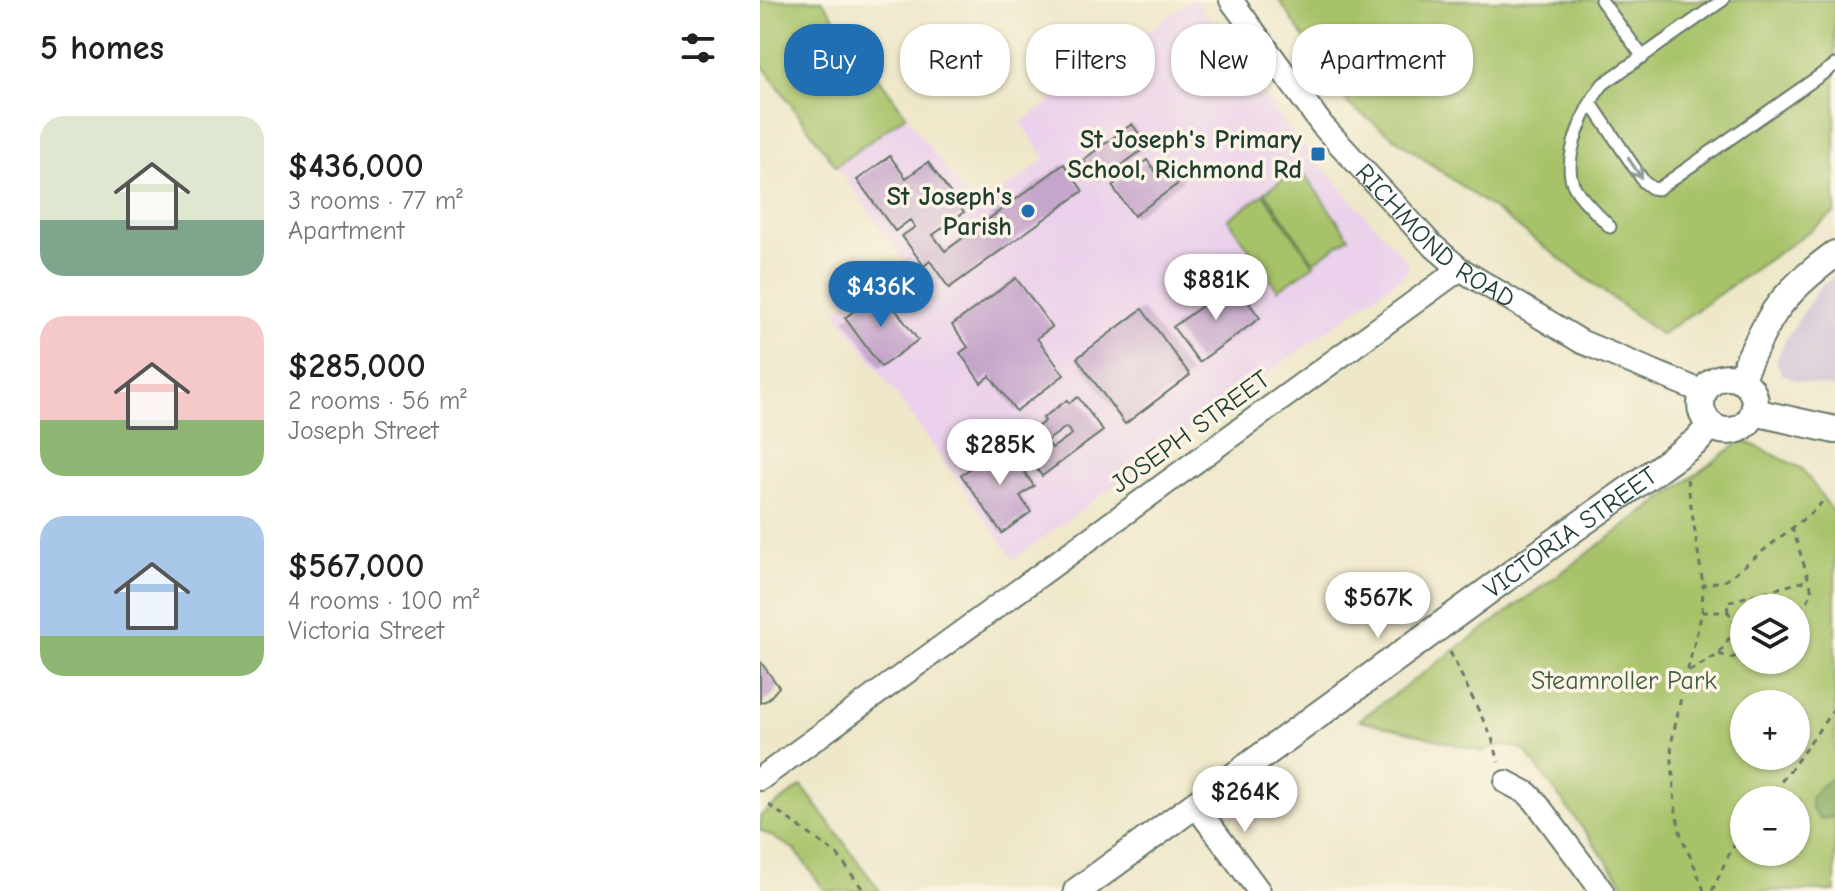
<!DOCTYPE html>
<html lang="en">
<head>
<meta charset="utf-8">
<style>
	body { margin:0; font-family:"Comic Neue",sans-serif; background:#f6f6f6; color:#202124; height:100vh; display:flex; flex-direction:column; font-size:30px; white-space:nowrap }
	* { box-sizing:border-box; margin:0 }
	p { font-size:26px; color:#757577 }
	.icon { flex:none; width:44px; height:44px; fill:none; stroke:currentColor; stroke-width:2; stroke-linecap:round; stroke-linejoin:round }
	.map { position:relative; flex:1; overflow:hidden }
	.side { display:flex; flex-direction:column; background:#fff; width:760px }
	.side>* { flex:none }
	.top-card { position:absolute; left:24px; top:24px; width:760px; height:72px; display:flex; gap:16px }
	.buttons { position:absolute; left:970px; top:594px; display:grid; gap:16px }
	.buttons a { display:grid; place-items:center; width:80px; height:80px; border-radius:50%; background:#fff; box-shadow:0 2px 6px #0004; font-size:40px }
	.price { position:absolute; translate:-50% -68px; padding:0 18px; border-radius:28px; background:#fff; color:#222; font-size:26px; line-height:52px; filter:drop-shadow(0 2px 4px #0008) }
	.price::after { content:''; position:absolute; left:50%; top:48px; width:24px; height:18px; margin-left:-12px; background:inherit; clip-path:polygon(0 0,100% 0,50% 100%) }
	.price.selected { background:#1f6fb2; color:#fff }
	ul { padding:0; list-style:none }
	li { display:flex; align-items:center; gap:24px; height:200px; padding:0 40px }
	li span { display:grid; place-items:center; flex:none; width:224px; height:160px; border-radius:24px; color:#555 }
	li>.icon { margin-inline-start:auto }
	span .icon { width:96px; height:96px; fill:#fffc; stroke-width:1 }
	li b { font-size:34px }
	h2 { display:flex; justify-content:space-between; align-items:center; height:96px; padding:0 40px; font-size:34px }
	.chip { padding:0 28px; border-radius:32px; background:#fff; box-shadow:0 2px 6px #0004; font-size:28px; line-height:72px }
	.chip.selected { background:#1f6fb2; color:#fff }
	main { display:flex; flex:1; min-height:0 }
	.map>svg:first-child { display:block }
</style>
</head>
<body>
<main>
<section class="side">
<h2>5 homes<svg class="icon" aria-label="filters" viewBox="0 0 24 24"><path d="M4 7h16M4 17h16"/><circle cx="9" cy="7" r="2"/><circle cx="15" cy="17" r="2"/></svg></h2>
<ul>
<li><span style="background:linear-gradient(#dfe7d0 65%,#7fa58c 0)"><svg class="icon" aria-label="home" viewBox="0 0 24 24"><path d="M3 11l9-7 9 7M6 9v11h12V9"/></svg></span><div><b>$436,000</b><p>3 rooms · 77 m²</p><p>Apartment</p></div></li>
<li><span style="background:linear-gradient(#f6c9c9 65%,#8fb573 0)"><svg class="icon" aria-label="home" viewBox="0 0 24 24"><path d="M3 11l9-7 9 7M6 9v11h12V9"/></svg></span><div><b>$285,000</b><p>2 rooms · 56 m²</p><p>Joseph Street</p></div></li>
<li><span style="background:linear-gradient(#a9c7e8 75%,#8fb573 0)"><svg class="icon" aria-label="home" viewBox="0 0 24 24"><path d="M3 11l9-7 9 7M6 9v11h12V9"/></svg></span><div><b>$567,000</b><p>4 rooms · 100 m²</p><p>Victoria Street</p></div></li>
</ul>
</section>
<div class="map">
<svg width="1075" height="891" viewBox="0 0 1075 891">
	<rect width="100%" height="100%" fill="#fcf5e5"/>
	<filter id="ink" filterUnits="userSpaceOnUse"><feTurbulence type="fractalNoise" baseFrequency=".0125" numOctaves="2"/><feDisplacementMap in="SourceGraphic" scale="16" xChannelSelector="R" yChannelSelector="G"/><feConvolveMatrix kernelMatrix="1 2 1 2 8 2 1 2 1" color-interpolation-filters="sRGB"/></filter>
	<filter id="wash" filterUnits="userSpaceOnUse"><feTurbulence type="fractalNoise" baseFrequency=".006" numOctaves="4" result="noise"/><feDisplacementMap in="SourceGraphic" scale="32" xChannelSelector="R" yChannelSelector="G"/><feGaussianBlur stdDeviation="1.8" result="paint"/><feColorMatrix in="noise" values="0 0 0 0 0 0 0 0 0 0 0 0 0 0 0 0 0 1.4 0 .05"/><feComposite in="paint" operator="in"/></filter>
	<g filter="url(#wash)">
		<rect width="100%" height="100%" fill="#eee7c9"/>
		<!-- built -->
		<path fill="#ebd1eb" d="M431 0H436L536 138 648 262 646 273 254 559 76 311 144 260 76 166 146 115 216 211 286 159 261 123Z"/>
		<!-- industrial -->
		<path fill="#cbbfd5" d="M1075 276V388L1038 381 1021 373 1016 361 1023 344 1060 286Z"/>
		<!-- green -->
		<path fill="#a7c269" stroke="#63804e" stroke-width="2" fill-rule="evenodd" d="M0 0H62L146 115 76 166 0 62Z
			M519 0H1075V213L901 335 750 221 589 105Z
			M540 168 589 237 554 262 505 192Z
			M504 194 554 265 518 290 468 219Z
			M983 440 1041 468 1075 514V891H869L766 752C750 743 738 744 723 752L649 732 599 720ZM984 608H1036V660H984ZM984 704H1036V756H984ZM984 800H1036V852H984Z
			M42 786 120 891H65L35 850 0 830V816Z"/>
		<!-- forest -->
		<path fill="#85a85d" stroke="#527248" stroke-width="2" d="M1075 776V817L1061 819C1039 800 1057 787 1075 776Z"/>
		<g id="blocks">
			<!-- building -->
			<path fill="#c5a5cb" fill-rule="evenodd" d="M372 124 388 146 339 181 323 160Z
				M130 156 146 178 168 162 204 212 173 235 185 251 304 164 323 191 189 288 170 261 164 266 142 236 155 227 150 220 135 231 97 180Z
				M387 160 396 172 410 162 423 180 374 216 352 186Z
				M256 278 292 327 277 338 304 375 256 411 230 376 221 383 200 353 208 347 192 325Z
				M474 283 500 318 439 362 413 327Z
				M121 290 158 340 121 367 85 318Z
				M382 309 430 375 365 424 317 358Z
				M318 397 343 431 282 476 257 442 285 421 283 418 307 400 309 403ZM306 427 312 434 292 448 287 441Z
				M245 444 274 486 260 496 271 512 242 533 201 475Z
				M0 661 19 687 8 700 0 703Z"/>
		</g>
	</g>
	<g filter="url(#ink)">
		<use href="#blocks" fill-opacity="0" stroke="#677868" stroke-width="2"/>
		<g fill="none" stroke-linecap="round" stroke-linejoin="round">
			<defs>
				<path id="service" d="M841 0 883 57
					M831 103 884 182 892 188 898 189 1075 65
					M850 227C840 216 819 198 813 184 802 157 826 105 843 84L963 0"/>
				<g id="minor">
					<path id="s1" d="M471 0 562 125 670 243 700 269 822 342 943 392"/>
					<path d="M0 779 700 269"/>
					<path d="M746 782 767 793 775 801 842 891"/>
					<path d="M435 805 499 891"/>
				</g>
				<g id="tertiary">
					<circle cx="968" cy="404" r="27"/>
					<path d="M980 379C991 356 1001 332 1015 311 1031 288 1053 270 1075 254"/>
					<path d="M994 412 1075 430"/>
					<path id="s2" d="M317 891 791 545 915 457 937 441 951 425"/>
				</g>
			</defs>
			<!-- service casing -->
			<use href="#service" stroke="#677868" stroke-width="15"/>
			<!-- minor casing -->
			<use href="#minor" stroke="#677868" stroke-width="26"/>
			<!-- tertiary casing -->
			<use href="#tertiary" stroke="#677868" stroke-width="30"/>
			<!-- path -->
			<path stroke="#677868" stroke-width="3" stroke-dasharray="6 6" stroke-linecap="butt" d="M927 479 943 585
				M1032 527 1051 587C1052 598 1046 604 1036 609
				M942 612H968C973 618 976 623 974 631
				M968 612 967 602 1049 580
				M690 652 732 738 739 762
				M959 654 971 658 984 654
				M929 671 958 655 974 631 984 628
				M1006 800 1029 772 1075 707
				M9 805 77 854 104 891
				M944 891 935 867 921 836 915 806 911 745 922 693 942 612 943 585 966 580 1055 510 1063 501
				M952 891 970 852 984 831"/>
			<!-- service -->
			<use href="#service" stroke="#fff" stroke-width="11"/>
			<!-- minor -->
			<use href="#minor" stroke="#fff" stroke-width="22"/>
			<!-- tertiary -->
			<use href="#tertiary" stroke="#fff" stroke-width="26"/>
		</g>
		<!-- one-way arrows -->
		<defs><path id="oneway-shaft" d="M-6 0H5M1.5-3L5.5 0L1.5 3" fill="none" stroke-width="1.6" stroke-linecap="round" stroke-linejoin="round" transform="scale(2)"/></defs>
		<use stroke="#8f9e9a" href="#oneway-shaft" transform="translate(875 168) rotate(56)"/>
	</g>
	<!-- markers -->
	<g fill="#1f6fb2" stroke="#fcf5e5" stroke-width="3">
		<rect x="550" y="146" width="16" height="16" rx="4"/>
		<circle cx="268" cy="211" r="8"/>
	</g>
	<g text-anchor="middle" stroke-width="7" stroke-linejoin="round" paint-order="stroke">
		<!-- poi labels -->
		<g font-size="26" font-weight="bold" fill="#1f3d34" stroke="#fcf5e5" text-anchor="end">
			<text x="542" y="148">St Joseph's Primary<tspan x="542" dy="30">School, Richmond Rd</tspan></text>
			<text x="252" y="205">St Joseph's<tspan x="252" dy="30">Parish</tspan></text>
		</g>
		<!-- street labels -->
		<g font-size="26" fill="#1f3d34" stroke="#fcf5e5">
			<text dy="9" stroke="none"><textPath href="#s1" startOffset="314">RICHMOND ROAD</textPath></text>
			<text transform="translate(430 431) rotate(-36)" y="9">JOSEPH STREET</text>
			<text dy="9" stroke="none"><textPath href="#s2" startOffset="610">VICTORIA STREET</textPath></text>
		</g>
		<!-- park labels -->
		<g font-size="26" fill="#415e41" stroke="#fcf5e5">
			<text x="864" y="689">Steamroller Park</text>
		</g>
	</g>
</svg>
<div class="buttons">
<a><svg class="icon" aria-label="layers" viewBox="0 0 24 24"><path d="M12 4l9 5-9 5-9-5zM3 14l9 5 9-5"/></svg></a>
<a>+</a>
<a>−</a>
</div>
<b class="price" style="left:456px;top:322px">$881K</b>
<b class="price selected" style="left:121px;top:329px">$436K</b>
<b class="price" style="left:240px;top:487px">$285K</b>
<b class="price" style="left:618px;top:640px">$567K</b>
<b class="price" style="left:485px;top:834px">$264K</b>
<div class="top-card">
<a class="chip selected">Buy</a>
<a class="chip">Rent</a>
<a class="chip">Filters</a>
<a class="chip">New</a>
<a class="chip">Apartment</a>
</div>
</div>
</main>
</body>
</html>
